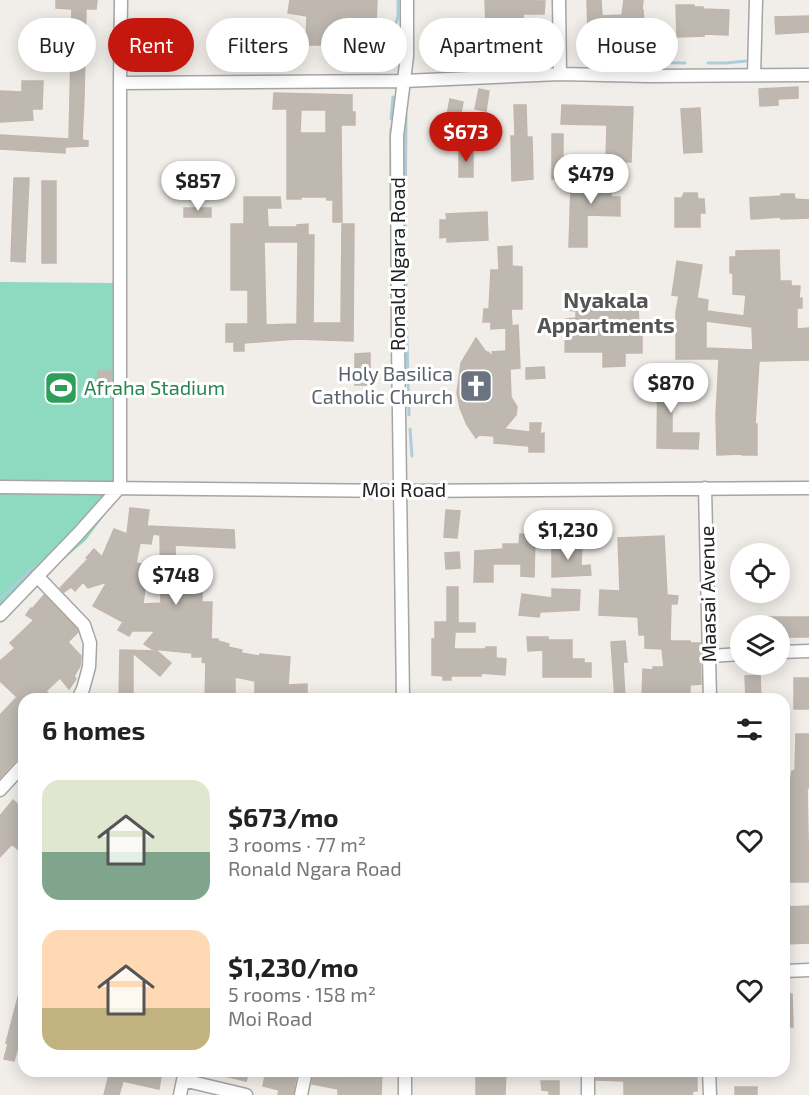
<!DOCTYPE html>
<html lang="en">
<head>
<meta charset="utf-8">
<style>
	body { margin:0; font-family:"Exo 2",sans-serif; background:#f6f6f6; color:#222; height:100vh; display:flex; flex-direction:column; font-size:22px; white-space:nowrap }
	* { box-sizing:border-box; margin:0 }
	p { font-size:20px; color:#767676 }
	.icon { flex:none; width:33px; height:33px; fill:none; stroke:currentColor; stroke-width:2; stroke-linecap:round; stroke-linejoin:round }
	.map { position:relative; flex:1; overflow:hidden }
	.side { position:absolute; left:18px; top:693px; width:772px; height:384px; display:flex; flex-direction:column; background:#fff; border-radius:18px; box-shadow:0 3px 15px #0003 }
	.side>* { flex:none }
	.banner { position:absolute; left:18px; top:18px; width:774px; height:54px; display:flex; gap:12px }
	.tools { position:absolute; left:730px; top:543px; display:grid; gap:12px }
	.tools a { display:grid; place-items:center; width:60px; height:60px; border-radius:50%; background:#fff; box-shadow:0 3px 15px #0003; font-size:30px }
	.price { position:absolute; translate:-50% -51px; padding:0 14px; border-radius:21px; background:#fff; color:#222; font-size:20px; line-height:39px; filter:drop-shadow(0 2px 3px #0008) }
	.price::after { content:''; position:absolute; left:50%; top:36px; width:18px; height:14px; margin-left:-9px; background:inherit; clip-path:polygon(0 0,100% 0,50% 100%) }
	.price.selected { background:#c4170e; color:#fff }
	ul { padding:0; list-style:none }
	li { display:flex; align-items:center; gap:18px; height:150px; padding:0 24px }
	li span { display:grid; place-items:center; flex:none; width:168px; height:120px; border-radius:18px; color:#555 }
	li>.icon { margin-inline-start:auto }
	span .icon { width:72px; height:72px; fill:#fffc; stroke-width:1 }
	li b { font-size:26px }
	h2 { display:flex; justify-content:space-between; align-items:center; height:72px; padding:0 24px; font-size:26px }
	.tag { padding:0 21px; border-radius:27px; background:#fff; box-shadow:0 3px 15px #0003; font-size:21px; line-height:54px }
	.tag.selected { background:#c4170e; color:#fff }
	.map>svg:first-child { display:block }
</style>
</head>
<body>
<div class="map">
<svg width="809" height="1095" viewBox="0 0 809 1095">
	<rect width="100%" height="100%" fill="#f1eee9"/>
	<!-- pitch -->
	<path fill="#8ddac0" d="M0 282 121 283 124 492 109 509 86 540 41 579 0 623Z"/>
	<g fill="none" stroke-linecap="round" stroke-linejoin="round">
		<!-- stream -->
		<path stroke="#accedb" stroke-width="3" d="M394 29 398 17V0
			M637 62 685 63
			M708 63H726L746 61
			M391 119 393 97
			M391 129V214
			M405 246 406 115
			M406 259V288
			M406 307 409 415
			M410 429 412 456
			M0 599 32 568"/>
	</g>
	<!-- building -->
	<path fill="#beb8b1" stroke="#c2b6ac" stroke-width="1.5" fill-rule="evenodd" d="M56 0H97L96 9H86L84 97 82 140 88 141V146L65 147V153L0 149V135L69 139 72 9 56 8Z
		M290 0H377L375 48 359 47V45H306L307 16 288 13Z
		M485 0 545 1 544 14H523L524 38 510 39V29H497V27H486Z
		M587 0H601L602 16 622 15 624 0H643L642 10H643L644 23H654L655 50H633V31L588 32Z
		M676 5H694V7H703V9L729 10 728 35 704 34V36L677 37Z
		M809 16V32L776 34 775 17Z
		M452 19 464 21 462 39 449 37Z
		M22 81H43L42 109H32L33 120 0 122V91L22 92Z
		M798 87V98L778 99V105L760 106 759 89Z
		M479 89 489 91 486 111 475 109Z
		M274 93 352 95V112H355V125H341L342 222H333V200H327L326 197H301V199H287V109H273ZM301 110H326V133H300Z
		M450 99 463 102 458 128 445 126Z
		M514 105H526L527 137H532L533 179 512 181 511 136H515Z
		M562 105 633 107 631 162 606 161 607 125 561 124Z
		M700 108 702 152 684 153 681 109Z
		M552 134H563V179H552Z
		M459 150H473V177H459Z
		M594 169 612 170 611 197H620V216L587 215V247H569L571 184 594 185Z
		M14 178H29L25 262 11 261Z
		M42 181H56V263H42Z
		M684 193H697L698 199H704L705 213H700V227H675V198H682Z
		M781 194H794L795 199 809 200V218L781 219V217L751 219 750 198 781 196Z
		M244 197H280L281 208H267L268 227H297V225L308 224V235H314L313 323H341L342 224H354L353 341 297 339 244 343V351H234V342H226V324H248V290H231V224H244ZM264 242H298L297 324 266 325Z
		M184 208H211V217H184Z
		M487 212 488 240 447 242V237L440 238V220H447L446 214Z
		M512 246V266L522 267V309H511L512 326 518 325 520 368 510 369 511 397 517 407 516 415 504 429 530 432V423H541L540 434 544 433V452H529V446L494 443V436L479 435 476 438 467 425 460 408 457 393 461 363 476 338 486 352H488L493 357 492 352 506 351V328L491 329V322H483L484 309H489L491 270H499L498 247Z
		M779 250 780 281H791V286H800L799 299 802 298V308H797V329L809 328V360L759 361 755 424H757V455H742V454L717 455 716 415 719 359H676V312L679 296 672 295 677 261 702 265 697 298 708 300 707 311 744 316 746 295 733 294V273H730V257H736V251ZM706 321 752 327 753 350 706 348Z
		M580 298 581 305 638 304 639 334H642V353H625V366L603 367V352H565L566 319 576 318V311L566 310V299Z
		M370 353V385H355V354Z
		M544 367 545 378 526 379V368Z
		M658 369H681V383H672V433H699L698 449 657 448Z
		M98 371H111L110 389 97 388Z
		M130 508 149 510 147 526 234 530 235 548 175 545 176 587 202 588V602H212L211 639H218V641L229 644 228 647 242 650 241 653 259 656 260 654 290 657 288 685 307 684V699H255V681L235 677V699H205L206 663 202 662 203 657H192V653L152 649 144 644 155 631H132L129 636 118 630 123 622 93 606 107 582 88 588 83 582 75 591 71 587 64 592 60 588 88 559 86 558 94 549 102 557 114 529 127 534ZM153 534 160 535 161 603 143 604 148 565 136 563 140 543 151 544Z
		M446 510 460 511 457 538 444 537Z
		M520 534 535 535 534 577 521 576V564H493V582H474L475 551 503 549V544H519Z
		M664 536 667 595 678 596 677 604H671L670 641H690V643H700L701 684 690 685V699H642L643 669 653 670V667H664L662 649 645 648V635H639L638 617 599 615 600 590 620 591 618 538Z
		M552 545H582L581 566 590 565 591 575 552 577Z
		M459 552 460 568 446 569 445 553Z
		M447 587H458V623H475V632H455L454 649H486V647H496V658L506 659 505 675 481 673V676H451V680H443V676L432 675V639H435V622H447Z
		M552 589 580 590 579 610 540 612 539 617 519 615 522 594 552 598Z
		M44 595 77 629 78 632 68 642 81 656 80 666 74 676 76 679 69 689 60 678 46 691 54 699H24V756L18 758 0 778V715L17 697 0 681V661L15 648 10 643 34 620 26 615 31 608 32 609Z
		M754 617H809V637H780V626H754Z
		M527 637H548V640H572V659H584V663H591V677H543V650L528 651Z
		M625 641 627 662H623L625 699H615L611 642Z
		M120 650 157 651 171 663 160 676 133 653V699H119Z
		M760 675 761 699H746L745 676Z
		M794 678H809V709H794Z
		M796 734H809V788H807L809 882H784L786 778H791L792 771H795Z
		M13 800 24 810V855L12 844 0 857V816Z
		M809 906V943L786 944V907Z
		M21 986 24 987V1026L14 1061 4 1059 8 1044 6 1043Z
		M784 994H792L793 1027H784Z
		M110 1071H132L161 1077 159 1089 123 1081 119 1095H104Z
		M217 1071H249L246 1081 216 1074Z
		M266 1071H274L296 1077 293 1095H278L279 1090 263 1086Z
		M314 1071H329L328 1076 362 1077 363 1071H382L381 1095H338V1089L312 1084Z
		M476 1071H506L505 1095H476Z
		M604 1071 697 1072V1091H693L692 1095H624V1081L596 1080V1072Z
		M541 1081H559V1095H549V1091L542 1090Z
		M735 1087H757V1095H735Z"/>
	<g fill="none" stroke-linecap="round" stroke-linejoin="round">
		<defs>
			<path id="minor" d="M559 0 560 74
				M754 75 756 0
				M120 83 404 81 560 74 650 76 809 75
				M0 487 399 491 809 488
				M705 488 710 699
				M37 576 84 625 90 643 89 667 83 689 78 699
				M0 615 78 534 120 487V83L121 0
				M780 652 809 651
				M710 656 741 654
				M403 699 398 342 397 136 407 56V0
				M0 790 24 764
				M784 971 809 970
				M405 1071V1095
				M709 1071 710 1095
				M183 1080 246 1095
				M180 1095 185 1071
				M301 1095 306 1071
				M588 1095V1071"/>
		</defs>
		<!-- minor casing -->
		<use href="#minor" stroke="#a5a5a5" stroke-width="15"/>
		<!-- minor -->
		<use href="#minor" stroke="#fff" stroke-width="12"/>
	</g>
	<!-- icons -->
	<defs>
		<symbol id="church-square" viewBox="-11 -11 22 22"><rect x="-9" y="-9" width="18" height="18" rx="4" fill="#6b7280" stroke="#fff"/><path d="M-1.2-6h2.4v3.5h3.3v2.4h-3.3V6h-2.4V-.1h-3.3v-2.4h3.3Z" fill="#fff"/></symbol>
		<symbol id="stadium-square" viewBox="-11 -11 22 22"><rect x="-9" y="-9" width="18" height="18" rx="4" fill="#2e9e5b" stroke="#fff"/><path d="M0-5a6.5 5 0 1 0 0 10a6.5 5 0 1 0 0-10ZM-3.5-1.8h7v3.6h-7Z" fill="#fff"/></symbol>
	</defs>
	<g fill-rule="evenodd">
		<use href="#church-square" x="457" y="367" width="38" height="38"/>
		<use href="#stadium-square" x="42" y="369" width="38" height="38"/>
	</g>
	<g text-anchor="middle" stroke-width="6" stroke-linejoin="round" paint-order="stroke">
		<!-- street labels -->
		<g font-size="20" fill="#212121" stroke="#fff">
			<text transform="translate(398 264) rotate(-90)" y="7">Ronald Ngara Road</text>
			<text x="404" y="497">Moi Road</text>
			<text transform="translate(708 594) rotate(-91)" y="7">Maasai Avenue</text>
		</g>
		<!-- worship labels -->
		<g font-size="20" fill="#5b616d" stroke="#fff" text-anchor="end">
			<text x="453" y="381">Holy Basilica<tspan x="453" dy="23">Catholic Church</tspan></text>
		</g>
		<!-- leisure labels -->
		<g font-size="20" fill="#27864d" stroke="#fff" text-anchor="start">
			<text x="84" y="395">Afraha Stadium</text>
		</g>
		<!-- quarter labels -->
		<g font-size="22" font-weight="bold" fill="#545454" stroke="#fff">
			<text x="606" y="308">Nyakala<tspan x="606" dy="25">Appartments</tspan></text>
		</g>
	</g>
</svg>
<div class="tools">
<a><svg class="icon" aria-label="locate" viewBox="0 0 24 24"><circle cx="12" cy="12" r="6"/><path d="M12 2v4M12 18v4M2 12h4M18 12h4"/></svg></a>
<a><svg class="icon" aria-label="layers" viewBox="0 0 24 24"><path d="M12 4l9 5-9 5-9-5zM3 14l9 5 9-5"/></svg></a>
</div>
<b class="price selected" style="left:466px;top:163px">$673</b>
<b class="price" style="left:591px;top:205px">$479</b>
<b class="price" style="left:198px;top:212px">$857</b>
<b class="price" style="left:671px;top:414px">$870</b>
<b class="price" style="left:568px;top:561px">$1,230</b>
<b class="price" style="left:176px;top:606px">$748</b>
<div class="banner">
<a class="tag">Buy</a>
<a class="tag selected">Rent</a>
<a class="tag">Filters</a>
<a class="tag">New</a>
<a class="tag">Apartment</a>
<a class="tag">House</a>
</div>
<section class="side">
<h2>6 homes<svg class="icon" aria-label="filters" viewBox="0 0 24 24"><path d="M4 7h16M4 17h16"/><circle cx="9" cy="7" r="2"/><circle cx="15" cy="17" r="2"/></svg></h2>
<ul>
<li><span style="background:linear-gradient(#dfe7d0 60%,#7fa58c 0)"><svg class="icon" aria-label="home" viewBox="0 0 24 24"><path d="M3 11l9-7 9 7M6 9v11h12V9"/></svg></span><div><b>$673/mo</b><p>3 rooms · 77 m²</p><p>Ronald Ngara Road</p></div><svg class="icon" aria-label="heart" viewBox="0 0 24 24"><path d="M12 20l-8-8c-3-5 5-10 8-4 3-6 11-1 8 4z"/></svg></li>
<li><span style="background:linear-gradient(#ffd9b3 65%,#c2b280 0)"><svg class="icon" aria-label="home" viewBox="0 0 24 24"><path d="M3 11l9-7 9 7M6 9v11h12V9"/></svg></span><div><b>$1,230/mo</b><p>5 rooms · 158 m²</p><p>Moi Road</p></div><svg class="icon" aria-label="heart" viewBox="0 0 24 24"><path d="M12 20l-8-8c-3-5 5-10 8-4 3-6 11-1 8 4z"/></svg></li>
</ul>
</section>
</div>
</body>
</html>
